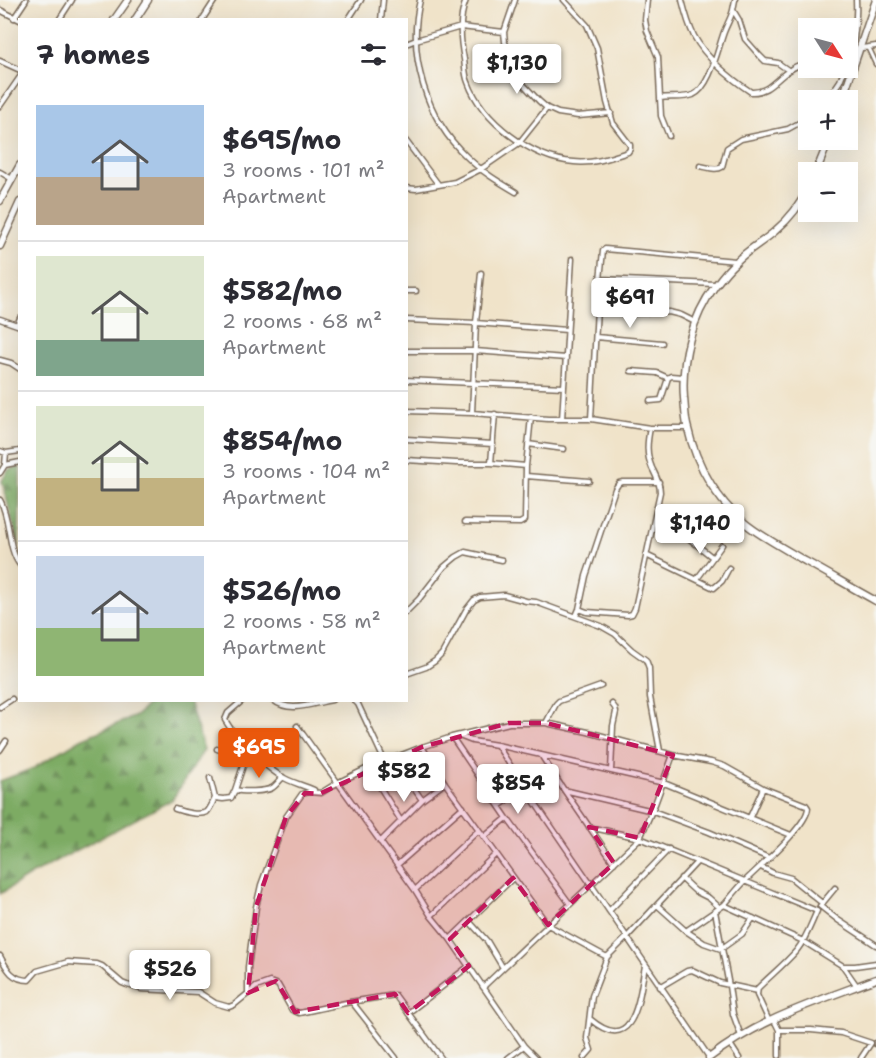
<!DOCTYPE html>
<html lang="en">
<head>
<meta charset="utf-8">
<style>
	body { margin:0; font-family:"Shantell Sans",sans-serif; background:#f7f7f7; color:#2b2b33; height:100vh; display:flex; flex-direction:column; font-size:22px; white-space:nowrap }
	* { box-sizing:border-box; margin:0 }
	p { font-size:20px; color:#7c7c81 }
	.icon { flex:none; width:33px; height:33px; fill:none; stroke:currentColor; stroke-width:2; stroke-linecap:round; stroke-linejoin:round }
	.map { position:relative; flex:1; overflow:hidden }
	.panel { position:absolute; left:18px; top:18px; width:390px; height:684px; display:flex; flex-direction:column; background:#fff; border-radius:0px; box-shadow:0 6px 24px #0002 }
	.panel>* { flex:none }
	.needle { width:39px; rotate:126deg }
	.buttons { position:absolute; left:798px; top:18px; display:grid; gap:12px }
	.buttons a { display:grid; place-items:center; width:60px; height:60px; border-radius:0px; background:#fff; box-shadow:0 6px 24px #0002; font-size:30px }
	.price { position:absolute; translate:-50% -51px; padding:0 14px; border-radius:6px; background:#fff; color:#222; font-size:20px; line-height:39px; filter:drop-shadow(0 2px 3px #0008) }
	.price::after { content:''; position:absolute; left:50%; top:36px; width:18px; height:14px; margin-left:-9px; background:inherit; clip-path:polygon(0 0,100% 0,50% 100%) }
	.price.current { background:#ea580c; color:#fff }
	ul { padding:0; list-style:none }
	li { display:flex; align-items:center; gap:18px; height:150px; padding:0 18px }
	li+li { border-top:2px solid #e1e1e2 }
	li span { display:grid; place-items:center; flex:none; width:168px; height:120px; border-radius:0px; color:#555 }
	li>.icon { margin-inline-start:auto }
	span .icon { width:72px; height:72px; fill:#fffc; stroke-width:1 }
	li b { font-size:26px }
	h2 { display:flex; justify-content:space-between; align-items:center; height:72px; padding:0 18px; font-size:26px }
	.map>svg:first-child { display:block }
</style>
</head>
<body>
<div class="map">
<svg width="876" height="1058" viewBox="0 0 876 1058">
	<defs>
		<pattern id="forest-firs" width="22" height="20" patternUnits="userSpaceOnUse" patternTransform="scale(1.5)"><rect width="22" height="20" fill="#7dab64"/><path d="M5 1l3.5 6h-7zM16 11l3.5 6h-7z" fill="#688b52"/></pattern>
	</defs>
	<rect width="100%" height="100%" fill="#f6f6f2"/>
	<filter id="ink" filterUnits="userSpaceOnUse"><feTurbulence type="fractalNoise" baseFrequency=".0167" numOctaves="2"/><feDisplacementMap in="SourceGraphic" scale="12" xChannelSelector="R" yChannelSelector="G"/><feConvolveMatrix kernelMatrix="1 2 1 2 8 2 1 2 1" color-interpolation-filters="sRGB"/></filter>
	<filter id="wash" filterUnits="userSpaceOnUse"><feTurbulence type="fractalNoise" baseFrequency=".008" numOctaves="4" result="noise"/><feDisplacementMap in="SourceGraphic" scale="24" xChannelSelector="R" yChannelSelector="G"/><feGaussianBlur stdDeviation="1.35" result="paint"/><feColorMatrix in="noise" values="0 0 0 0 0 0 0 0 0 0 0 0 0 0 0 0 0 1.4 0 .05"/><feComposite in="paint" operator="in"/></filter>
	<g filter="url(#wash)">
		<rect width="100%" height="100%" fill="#f0e3c9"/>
		<!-- forest -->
		<path fill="url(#forest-firs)" stroke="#5c6a41" stroke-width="1.5" d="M19 467H20L19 547 2 481 8 470Z
			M151 701H189L204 750 172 800 34 873 0 894V781L34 768 81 739 136 716Z"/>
	</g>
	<g filter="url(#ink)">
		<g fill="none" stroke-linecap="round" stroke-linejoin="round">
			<defs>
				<path id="minor" d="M420 0C407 55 426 119 467 157 482 172 499 182 516 192
					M466 0C459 18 460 40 464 59 465 66 465 75 468 82 482 121 532 159 574 162 593 164 610 158 628 152L630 149V145L613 123 607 102 597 48 587 25 564 0
					M515 0 504 32 505 42 513 67 522 83 539 101 547 108 558 113 578 116 611 113
					M647 0 645 20 647 31 658 57 660 98
					M682 0C685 12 688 24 694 36 705 57 731 79 751 92 769 93 776 78 790 70 795 66 802 64 808 62
					M0 10 20 20
					M733 10 735 0
					M14 18 26 0
					M59 20 72 0
					M202 20 215 0
					M348 20 361 0
					M381 20 383 0
					M406 44 416 40 461 27 504 32
					M868 47 876 64
					M848 50 876 46
					M0 61 20 70
					M848 62C855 42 857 21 856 0
					M827 100 840 81 845 68
					M0 106 20 77
					M669 136 661 116 660 98C671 96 682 99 693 95 710 88 718 48 724 32 727 24 731 18 733 10L739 20 745 39 760 56 765 61 778 63 788 70
					M406 141 438 184
					M700 166C707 167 716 171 722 167L727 148 741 139 788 129 808 118
					M0 172 12 179
					M406 188 416 189 455 182 481 169 519 143 547 108
					M601 279 715 284
					M406 291H416
					M597 308 633 313 669 312 681 315 695 322
					M0 319 20 326
					M406 320 476 323 567 330
					M17 325 20 318
					M596 337 662 343
					M406 351H475L566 358
					M0 360 11 363 20 369
					M631 371 657 373 668 378
					M406 380 564 387
					M650 401 661 400 668 378 671 376 683 377
					M406 411 472 413 548 419H591L650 428H687
					M472 413 476 323 481 273
					M562 419 572 259
					M591 419 597 308 603 251 605 249 736 261
					M406 439 493 444
					M528 444 564 449
					M0 451 6 453 20 451
					M406 460 456 463H491L526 466
					M491 463 495 414
					M5 465 20 462
					M0 473 5 465 6 453
					M526 476 589 481
					M0 500C11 519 7 549 20 565
					M656 512 712 557
					M465 522 520 523 525 520 526 466 531 417
					M646 555 714 588 722 581 729 568
					M697 579 722 545
					M579 609 587 612 628 615 632 614 635 608 660 492C660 483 656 476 652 468 646 454 647 443 650 428
					M406 612 419 599 444 567 456 557 465 552 502 560
					M576 616 579 609 586 576 615 489 619 483 623 482H659
					M406 674 426 667 435 661 442 654 466 610 474 600 480 597 504 595 526 601 536 602 601 626 615 634 632 650 646 660 649 668 650 697 660 751
					M243 700 228 713 225 720C236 739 261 763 279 775 289 782 303 785 314 790
					M273 700C290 714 313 703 332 700
					M354 700 358 704 385 762
					M0 707 12 699
					M546 723 556 704 559 701 601 686
					M297 726 415 890 431 916 450 939 524 1046 536 1058
					M459 736 472 741 497 745 664 783 791 835
					M452 737 507 818 570 904
					M497 745 525 788 709 1057
					M422 747 445 783 548 925 607 957
					M217 749 231 753 246 762
					M0 750 6 741
					M541 755 564 790 614 863
					M394 759 422 800
					M368 768 401 821
					M611 771 613 726 616 712 615 708 612 704
					M210 778 215 798
					M235 790C243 792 264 792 272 788 276 786 279 781 283 777
					M564 790 653 811 709 832 769 858
					M499 806 525 788
					M175 809C183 812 199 816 207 812 210 809 213 802 215 798L223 799 231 798 235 790 243 766 252 752
					M750 817 763 788
					M589 827 640 838 817 911C811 924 806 939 797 950 785 964 771 975 758 988L757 995 769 1021
					M484 837 507 818
					M380 842 422 800 445 783
					M397 865 463 807
					M761 867 773 873 791 878 822 903
					M681 878 695 891 709 898 720 908
					M415 890 479 830
					M657 905 686 931 724 905
					M821 905 835 888
					M820 906 838 920 876 945
					M609 911 669 849
					M715 911 729 986 733 1014 741 1036
					M431 916 496 854
					M469 921 487 941 503 968
					M686 931 704 943 721 949 742 934 753 918
					M450 939 513 878
					M0 956C7 969 12 980 29 980L37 971 68 962 97 964 102 966 122 983 127 985 141 989 198 992 215 1003 229 1007 234 1005 256 987 270 982 278 985 292 1010 299 1013 350 1002 395 995 441 1058
					M844 966H855L876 963
					M483 987 640 838 655 804 673 755
					M660 987 687 971 692 970 720 983 757 991
					M248 993V967L256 907 261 885 286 817 302 794 305 793 309 792 321 793 337 783 368 768 422 747 452 737 509 723H546L588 732 673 755 711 762 724 766 763 788 806 805 808 808C807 826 760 866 746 880 738 888 731 897 724 905L803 941 843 966 857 986
					M352 1002 396 1058
					M408 1013 469 966
					M590 1019C635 1057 639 997 645 966
					M774 1020 779 1030H811L841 1033 871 1043 861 1058
					M730 1044 739 1058
					M876 1044V1043
					M779 1056V1030
					M508 1058 524 1046
					M584 1058 591 1050 587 1038 592 996 607 957 626 938 697 862"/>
				<path id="primary" d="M114 20 128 0
					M135 20 148 0
					M842 100 876 0
					M816 172 829 140
					M808 188C801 204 788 220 775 231 763 242 747 250 736 262 728 269 721 278 715 286 692 317 681 359 684 398 685 407 685 416 687 425 696 466 719 506 754 530 770 541 788 551 805 561 829 574 852 588 876 601
					M0 201 20 165
					M0 246 20 202
					M709 1058C759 1019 818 1001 876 979"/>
			</defs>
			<!-- minor casing -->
			<use href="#minor" stroke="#7a6b5a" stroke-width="7"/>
			<!-- primary casing -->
			<use href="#primary" stroke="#7a6b5a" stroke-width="9"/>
			<!-- minor -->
			<use href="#minor" stroke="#fff" stroke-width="4"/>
			<!-- primary -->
			<use href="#primary" stroke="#fff" stroke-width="6"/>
		</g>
	</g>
	<!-- marked area -->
	<path fill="#c2185b" fill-opacity="0.2" stroke="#c2185b" stroke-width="4.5" stroke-dasharray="12 8" stroke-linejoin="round" d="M509 723H546L673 755 640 838 589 827 614 863 548 925 513 878 450 939 469 966 408 1013 395 994 295 1012 276 981 248 993 256 907 286 817 305 793 319 794 422 747Z"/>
</svg>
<div class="buttons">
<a><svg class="needle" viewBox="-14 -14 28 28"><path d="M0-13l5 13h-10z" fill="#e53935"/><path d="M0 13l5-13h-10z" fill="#7c7c81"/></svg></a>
<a>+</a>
<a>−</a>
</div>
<b class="price" style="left:517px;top:95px">$1,130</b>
<b class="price" style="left:630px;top:329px">$691</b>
<b class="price" style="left:700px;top:555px">$1,140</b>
<b class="price current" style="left:259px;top:779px">$695</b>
<b class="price" style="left:404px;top:803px">$582</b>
<b class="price" style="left:518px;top:815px">$854</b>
<b class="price" style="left:170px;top:1001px">$526</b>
<section class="panel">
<h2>7 homes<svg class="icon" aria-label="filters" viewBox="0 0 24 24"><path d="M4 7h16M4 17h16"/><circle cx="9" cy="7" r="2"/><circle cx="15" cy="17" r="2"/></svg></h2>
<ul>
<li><span style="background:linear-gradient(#a9c7e8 60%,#b9a48a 0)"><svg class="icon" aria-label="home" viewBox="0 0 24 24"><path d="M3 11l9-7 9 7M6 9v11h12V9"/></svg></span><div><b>$695/mo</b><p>3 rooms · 101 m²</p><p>Apartment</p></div></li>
<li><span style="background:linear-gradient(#dfe7d0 70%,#7fa58c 0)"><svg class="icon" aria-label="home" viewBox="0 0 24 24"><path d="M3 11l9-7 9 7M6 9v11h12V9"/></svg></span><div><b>$582/mo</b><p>2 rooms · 68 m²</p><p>Apartment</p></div></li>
<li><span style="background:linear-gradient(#dfe7d0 60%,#c2b280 0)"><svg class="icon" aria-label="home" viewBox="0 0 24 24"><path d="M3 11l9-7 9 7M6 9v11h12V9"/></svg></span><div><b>$854/mo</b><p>3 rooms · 104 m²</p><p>Apartment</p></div></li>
<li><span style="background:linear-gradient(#c9d6e8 60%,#8fb573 0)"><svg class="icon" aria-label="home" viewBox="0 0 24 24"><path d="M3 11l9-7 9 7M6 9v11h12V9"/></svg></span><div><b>$526/mo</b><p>2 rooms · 58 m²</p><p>Apartment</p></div></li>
</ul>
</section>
</div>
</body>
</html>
